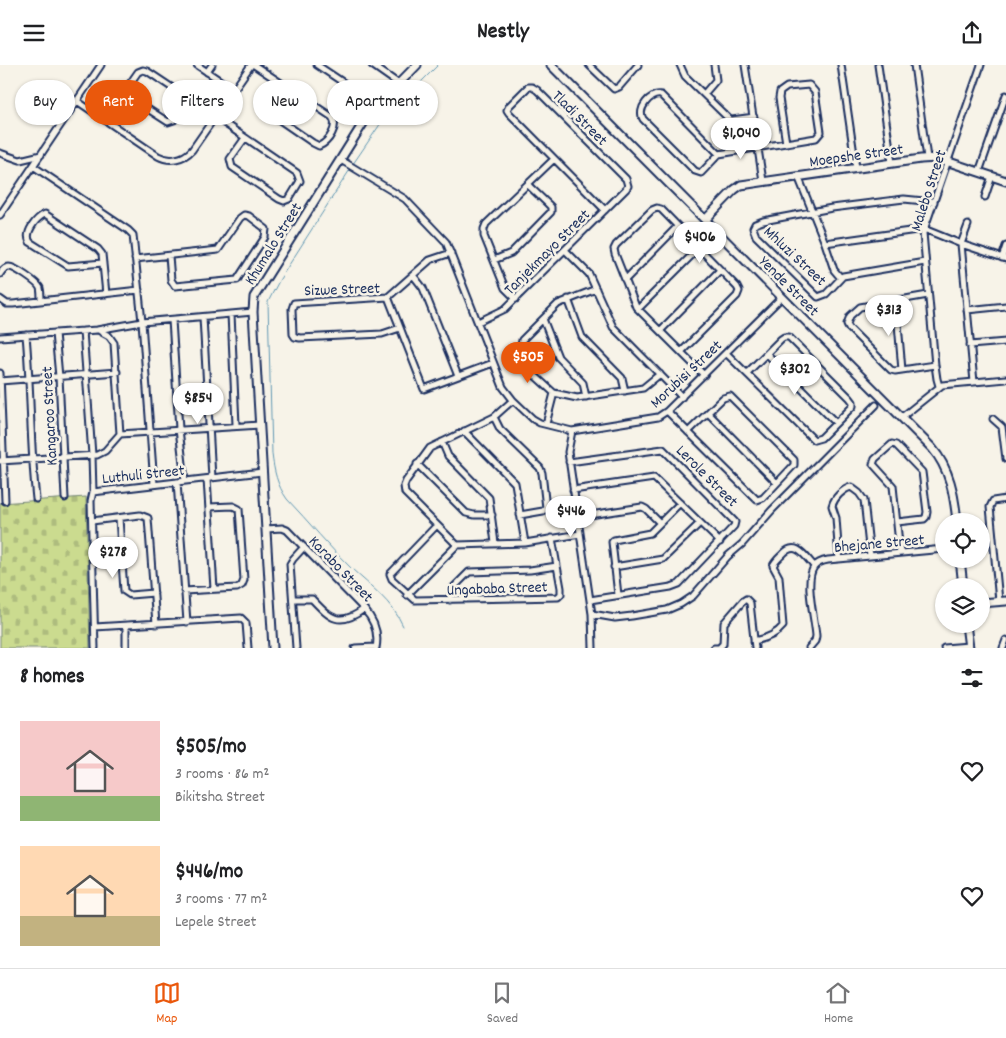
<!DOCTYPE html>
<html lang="en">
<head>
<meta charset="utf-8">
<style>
	body { margin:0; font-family:Dekko,sans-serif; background:#f6f6f6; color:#202124; height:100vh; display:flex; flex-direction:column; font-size:19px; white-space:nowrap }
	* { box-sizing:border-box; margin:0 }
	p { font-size:16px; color:#757577 }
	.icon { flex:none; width:28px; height:28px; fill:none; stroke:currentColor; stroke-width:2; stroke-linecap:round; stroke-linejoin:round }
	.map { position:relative; height:583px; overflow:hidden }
	.panel { display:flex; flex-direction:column; background:#fff; flex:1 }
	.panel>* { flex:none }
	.guide { position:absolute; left:15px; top:15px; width:500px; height:45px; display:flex; gap:10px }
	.buttons { position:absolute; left:935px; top:448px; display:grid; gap:10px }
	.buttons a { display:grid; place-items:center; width:55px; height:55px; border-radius:50%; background:#fff; box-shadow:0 1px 4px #0004; font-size:25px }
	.price { position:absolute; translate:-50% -42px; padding:0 11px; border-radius:18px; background:#fff; color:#222; font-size:16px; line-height:32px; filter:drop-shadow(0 1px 2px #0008) }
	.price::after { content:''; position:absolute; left:50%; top:30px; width:15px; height:11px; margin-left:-8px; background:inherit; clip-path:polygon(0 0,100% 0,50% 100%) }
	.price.on { background:#ea580c; color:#fff }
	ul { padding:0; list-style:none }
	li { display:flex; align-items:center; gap:15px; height:125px; padding:0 20px }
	li span { display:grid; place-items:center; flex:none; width:140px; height:100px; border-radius:0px; color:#555 }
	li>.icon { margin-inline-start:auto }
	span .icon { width:60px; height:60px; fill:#fffc; stroke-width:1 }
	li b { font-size:21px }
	h2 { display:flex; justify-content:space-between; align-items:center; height:60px; padding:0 20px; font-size:21px }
	.pill { padding:0 18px; border-radius:22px; background:#fff; box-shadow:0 1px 4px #0004; font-size:18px; line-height:45px }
	.pill.on { background:#ea580c; color:#fff }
	header { display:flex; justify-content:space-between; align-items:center; height:65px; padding:0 20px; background:#fff; font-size:22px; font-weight:700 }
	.dock { display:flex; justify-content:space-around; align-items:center; height:70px; border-top:1px solid #e0e0e0; background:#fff; font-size:14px; color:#757577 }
	.dock a { display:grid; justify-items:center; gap:2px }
	.dock .on { color:#ea580c }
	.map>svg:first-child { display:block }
</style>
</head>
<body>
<header><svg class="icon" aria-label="menu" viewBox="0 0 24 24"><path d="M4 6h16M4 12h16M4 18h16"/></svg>Nestly<svg class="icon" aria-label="share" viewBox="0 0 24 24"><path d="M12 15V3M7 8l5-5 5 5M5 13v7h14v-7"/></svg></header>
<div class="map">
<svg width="1006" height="583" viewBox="0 0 1006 583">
	<defs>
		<pattern id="cemetery-stones" width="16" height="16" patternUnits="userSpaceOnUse" patternTransform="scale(1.25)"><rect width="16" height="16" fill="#cbdb8f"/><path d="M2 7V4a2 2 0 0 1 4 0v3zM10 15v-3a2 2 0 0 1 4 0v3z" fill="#aebc7e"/></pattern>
	</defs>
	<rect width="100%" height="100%" fill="#f7f3e8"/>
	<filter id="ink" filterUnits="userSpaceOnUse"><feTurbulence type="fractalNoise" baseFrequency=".02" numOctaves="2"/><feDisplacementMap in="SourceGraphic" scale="10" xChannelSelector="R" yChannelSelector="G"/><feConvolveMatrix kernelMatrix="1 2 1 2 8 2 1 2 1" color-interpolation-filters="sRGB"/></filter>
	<g filter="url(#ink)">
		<!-- cemetery -->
		<path fill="url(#cemetery-stones)" stroke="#738576" d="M86 432 90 583H0V438Z"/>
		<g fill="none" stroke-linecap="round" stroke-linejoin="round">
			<!-- stream -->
			<path stroke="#6097b3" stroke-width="1" d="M353 99 383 55 438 0
				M351 103 280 214 268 237 272 389C274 406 277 420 287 434 309 457 329 482 352 504 371 522 392 536 403 561"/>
			<defs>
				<path id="street" d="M197 0 234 25
					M254 0 332 52C339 61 329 77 319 81L313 78 268 47 267 38 280 18
					M317 0 377 40
					M372 0 399 19
					M589 0 614 24 619 22 638 0
					M680 0 685 11 729 54 732 55 754 52
					M745 0 763 116
					M841 0 856 103
					M878 0 892 98
					M914 0 927 93
					M207 7 212 0
					M704 29 716 15 714 0
					M77 36 158 91C169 97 183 95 192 85L251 0
					M215 52 297 108 300 116 289 134 284 136 279 134 232 102 230 94 245 73
					M105 54 138 7 143 5 147 6 183 30 186 36 174 55 168 57 123 28
					M0 88 20 95 41 90
					M719 89 661 30C650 28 637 44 643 54L695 106 701 108 719 89 816 73 821 67 815 27 809 20 787 22 780 27 779 33 786 78
					M341 95 405 134 446 177 503 322 513 335 533 354 540 358 572 366 658 352 667 346 782 232
					M33 101 128 165 133 170 142 257 154 419
					M979 107 1006 30
					M798 111 825 178 834 205 840 212
					M985 132 992 111
					M0 150 101 0
					M968 160 961 179 974 317
					M825 178 924 164 961 179 1006 194
					M565 185 589 209 613 262 682 332
					M1002 193 1006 181
					M135 194 218 185 240 153 244 150 249 151 266 164 265 172 237 215 175 221 171 215 169 191
					M494 195 511 188 551 147V142L548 139 528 120
					M925 197 843 211 826 229 818 232 756 171 753 163 755 159 763 156 832 143 904 134 934 137
					M103 198 68 201 30 177C24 168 36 153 45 149L98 184 102 189 106 229
					M0 209C2 206 4 202 9 202 15 202 38 218 40 223 41 227 41 232 41 236
					M413 210 423 223 458 311
					M625 215 677 162
					M596 224 558 239 522 275 521 281 532 308 554 328 577 333 643 323 660 309
					M928 230 860 242 850 251 847 259 849 263 891 305 895 306 935 300
					M388 232 294 238 292 244 293 269 295 272 300 273 382 269 400 263
					M388 232 424 324 493 298
					M388 232 430 195 451 188
					M0 234 7 239H13L139 225
					M516 234 505 223 484 171V164L486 159 554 94
					M568 234 582 272 622 313 625 326
					M896 236 902 305
					M638 244 699 183
					M967 245 1006 241
					M231 249 236 360
					M203 252 212 413
					M543 254 558 292 583 318 586 332
					M172 255 179 364 185 416
					M478 257 505 244 626 124 628 121 626 114 537 25 532 22H528L509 41 507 45 509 48 605 145
					M83 266 92 390 93 427 91 436 95 583
					M660 266 720 205
					M55 268 59 312 65 433
					M26 270C31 325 30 380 36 434
					M0 272 97 265 142 257 253 247
					M970 280 1006 277
					M681 287 737 231 739 226 737 222 661 144 657 143 652 145 616 180 614 184 615 189 636 242 704 310
					M726 288 812 373 814 375 821 373 853 341V337L850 333 789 272H784L781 274 747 308
					M767 289 836 358
					M0 308 5 436
					M0 316 117 307
					M939 321 937 314 935 300 923 168 981 0
					M513 335 494 352 430 383 406 416 404 421 405 428 457 480 525 478 580 469
					M667 346 757 435 763 433 794 400V395L730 331 723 333 688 367
					M708 348 777 418
					M494 352 500 364 540 403 542 408 546 443 543 446 520 450
					M902 352 942 320 1006 314
					M993 354 1002 362 1006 394
					M546 359 554 328
					M464 366 515 418 525 478
					M572 366 568 387 592 549 593 583
					M120 369 260 360
					M442 377 448 391 489 433 495 478
					M0 396 97 390 105 386 120 369 114 278 109 271 100 266
					M569 397 663 384 735 457 734 461 679 519 671 522 590 535
					M417 399 466 448 474 450H492
					M207 414 214 524
					M177 417 187 557
					M573 425 654 413 720 477
					M93 427 262 407
					M577 452 642 442 646 444 660 458
					M119 453 124 526 130 530 154 528
					M92 456 140 450 148 453 156 559
					M897 457 924 454 926 452 927 447 922 407 896 380 892 379 875 394 873 399 893 421 900 488
					M437 460 390 509 392 514 415 535 558 532 561 529V523L552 473
					M266 464 282 463 287 465 364 544C374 555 379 568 376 583
					M839 494 836 453 832 441C834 433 843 424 851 422L859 428 864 435 870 491
					M614 502 663 494 700 458
					M184 526 237 523 242 520 244 515 239 444 233 441 209 442
					M407 530 457 480
					M618 530 612 477 614 475 650 468 680 438
					M293 534H312C330 553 339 563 364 544
					M450 535 452 524 469 507 530 505 557 501
					M999 536 990 442 993 436 1006 434
					M592 549 615 553 632 551 667 545 681 539 693 531 728 491 742 479 772 445 876 340
					M126 561V583
					M95 562 241 553 246 558 248 583
					M754 576C764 574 776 570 783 561L779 512 773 501C775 496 779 493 783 489 796 475 805 491 814 501
					M296 583 290 499 293 494 304 482
					M355 583 376 582
					M714 583H719L723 579 724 558 743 536 746 534 750 538 755 583
					M809 583 815 576 816 571C815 554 804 516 814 502 817 498 822 496 828 495L944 484
					M944 583 969 581
					M1003 583 1006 575"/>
				<path id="secondary" d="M551 0 932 383C950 404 954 429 957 456
					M705 155 734 125 741 120 921 94 937 93 1006 116
					M960 494 963 521
					M981 538 1006 536
					M966 559 969 583
					M273 583 253 247 254 232 369 49 417 0"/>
			</defs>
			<!-- street casing -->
			<use href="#street" stroke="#1b2f5e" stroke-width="9"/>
			<!-- secondary casing -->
			<use href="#secondary" stroke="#1b2f5e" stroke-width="11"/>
			<!-- street -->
			<use href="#street" stroke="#f7f3e8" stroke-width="5"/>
			<!-- secondary -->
			<use href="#secondary" stroke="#f7f3e8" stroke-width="7"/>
		</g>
	</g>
	<g text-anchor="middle" stroke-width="5" stroke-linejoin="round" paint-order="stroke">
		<!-- street labels -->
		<g font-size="16" fill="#1b2f5e" stroke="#f7f3e8">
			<text transform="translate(581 52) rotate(45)" y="6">Tladi Street</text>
			<text transform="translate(856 89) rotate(-8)" y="6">Moepshe Street</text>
			<text transform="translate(927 125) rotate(-72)" y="6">Malebo Street</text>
			<text transform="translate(272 178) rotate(-58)" y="6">Khumalo Street</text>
			<text transform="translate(546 186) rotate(-45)" y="6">Tanjekmayo Street</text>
			<text transform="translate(796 190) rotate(43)" y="6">Mhluzi Street</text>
			<text transform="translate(790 220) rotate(45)" y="6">Yende Street</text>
			<text transform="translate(342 223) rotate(-2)" y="6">Sizwe Street</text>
			<text transform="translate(685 308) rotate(-43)" y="6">Morubisi Street</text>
			<text transform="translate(48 351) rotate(-93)" y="6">Kangaroo Street</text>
			<text transform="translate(143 408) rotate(-6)" y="6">Luthuli Street</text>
			<text transform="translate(708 410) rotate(45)" y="6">Lerole Street</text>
			<text transform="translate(879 477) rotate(-5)" y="6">Bhejane Street</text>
			<text transform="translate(342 503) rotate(46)" y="6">Karabo Street</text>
			<text transform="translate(497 522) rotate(-2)" y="6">Ungababa Street</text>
		</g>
	</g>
</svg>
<div class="buttons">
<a><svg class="icon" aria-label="locate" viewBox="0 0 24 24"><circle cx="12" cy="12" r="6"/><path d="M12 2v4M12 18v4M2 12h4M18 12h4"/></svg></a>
<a><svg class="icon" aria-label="layers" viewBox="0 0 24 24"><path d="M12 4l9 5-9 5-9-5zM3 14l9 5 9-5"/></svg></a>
</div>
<b class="price" style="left:741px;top:95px">$1,040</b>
<b class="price" style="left:700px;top:199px">$406</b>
<b class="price" style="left:889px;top:272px">$313</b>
<b class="price on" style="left:528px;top:319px">$505</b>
<b class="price" style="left:795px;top:331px">$302</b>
<b class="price" style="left:198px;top:360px">$854</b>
<b class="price" style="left:571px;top:473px">$446</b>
<b class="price" style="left:113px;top:514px">$278</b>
<div class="guide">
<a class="pill">Buy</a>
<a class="pill on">Rent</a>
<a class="pill">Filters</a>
<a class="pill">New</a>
<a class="pill">Apartment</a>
</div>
</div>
<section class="panel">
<h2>8 homes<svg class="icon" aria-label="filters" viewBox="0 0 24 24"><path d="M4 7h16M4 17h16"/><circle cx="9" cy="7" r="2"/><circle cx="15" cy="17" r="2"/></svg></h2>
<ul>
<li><span style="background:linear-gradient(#f6c9c9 75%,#8fb573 0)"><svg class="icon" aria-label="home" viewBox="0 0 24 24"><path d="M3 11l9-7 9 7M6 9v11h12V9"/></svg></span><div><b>$505/mo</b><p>3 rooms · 86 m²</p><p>Bikitsha Street</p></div><svg class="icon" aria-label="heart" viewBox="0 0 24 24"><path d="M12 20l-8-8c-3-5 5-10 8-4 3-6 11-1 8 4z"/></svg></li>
<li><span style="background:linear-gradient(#ffd9b3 70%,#c2b280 0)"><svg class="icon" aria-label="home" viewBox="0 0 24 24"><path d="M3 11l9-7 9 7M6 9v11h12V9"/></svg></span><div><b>$446/mo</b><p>3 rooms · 77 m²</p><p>Lepele Street</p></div><svg class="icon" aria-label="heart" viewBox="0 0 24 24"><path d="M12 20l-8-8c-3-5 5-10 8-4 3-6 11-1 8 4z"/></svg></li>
</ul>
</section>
<nav class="dock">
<a class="on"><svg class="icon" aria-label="map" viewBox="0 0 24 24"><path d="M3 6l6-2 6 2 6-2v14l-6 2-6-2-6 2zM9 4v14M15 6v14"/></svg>Map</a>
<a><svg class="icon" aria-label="saved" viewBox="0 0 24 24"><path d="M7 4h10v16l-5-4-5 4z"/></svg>Saved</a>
<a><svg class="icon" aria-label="home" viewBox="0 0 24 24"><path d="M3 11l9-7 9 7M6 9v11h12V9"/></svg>Home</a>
</nav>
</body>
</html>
